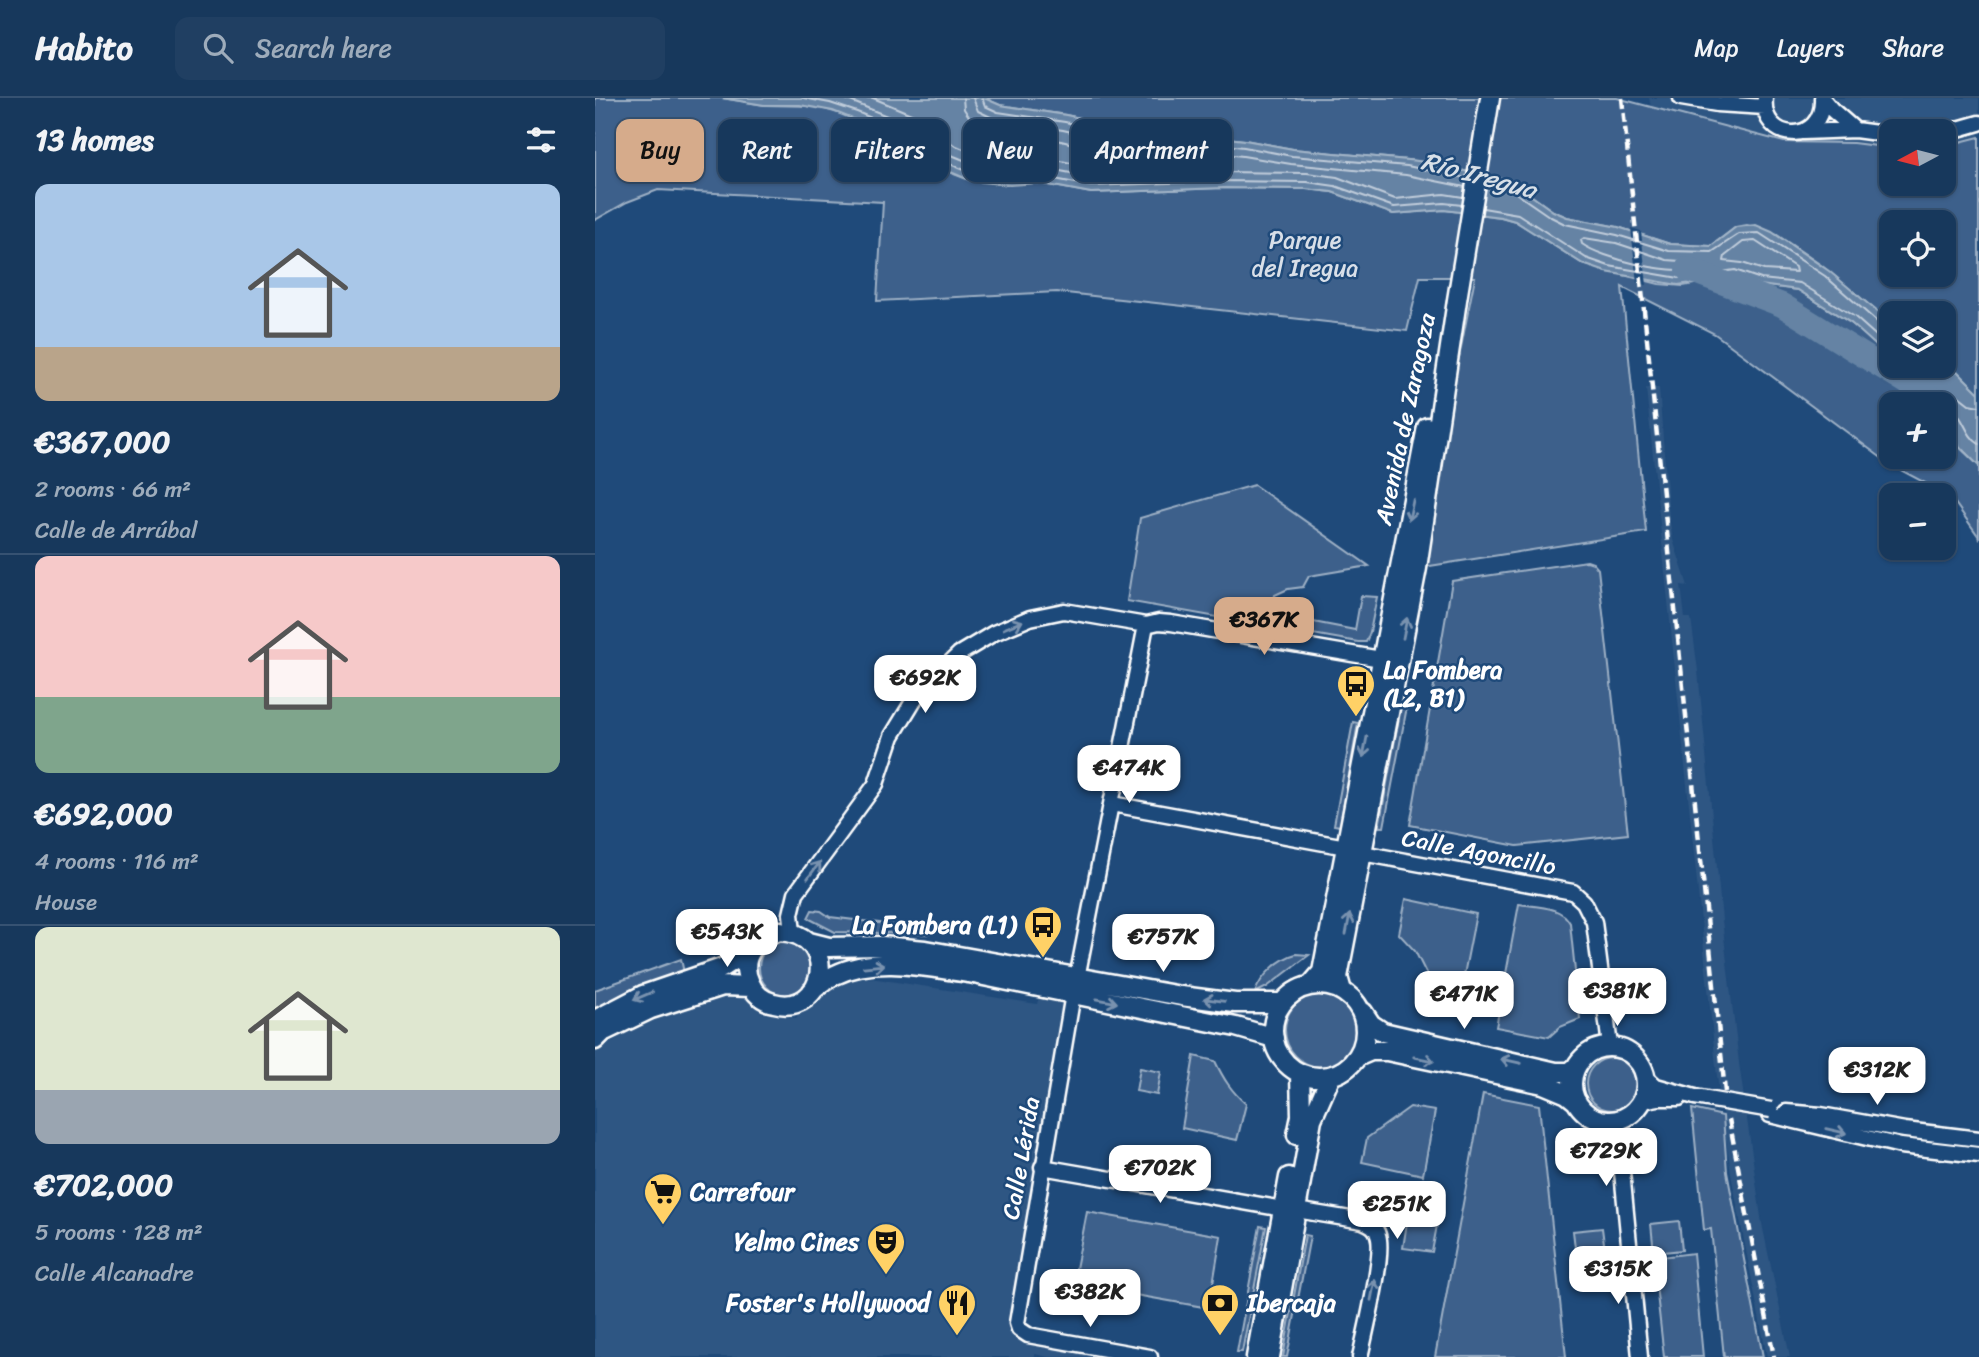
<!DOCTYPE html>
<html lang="en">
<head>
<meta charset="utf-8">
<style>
	body { margin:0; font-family:Sriracha,sans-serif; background:#203f62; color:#f1f3f6; height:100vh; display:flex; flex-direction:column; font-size:26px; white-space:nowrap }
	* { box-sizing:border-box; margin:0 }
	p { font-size:23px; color:#9eacbb }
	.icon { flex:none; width:38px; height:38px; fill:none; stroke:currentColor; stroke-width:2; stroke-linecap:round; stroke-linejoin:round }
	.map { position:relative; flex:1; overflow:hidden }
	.panel { display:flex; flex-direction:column; background:#17385c; width:595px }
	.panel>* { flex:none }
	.guide { position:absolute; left:21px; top:21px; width:665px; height:63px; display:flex; gap:14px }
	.needle { width:46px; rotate:263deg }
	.fabs { position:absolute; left:1284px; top:21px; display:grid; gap:14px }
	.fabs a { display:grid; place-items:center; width:77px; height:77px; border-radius:14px; background:#17385c; box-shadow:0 2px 5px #0004,0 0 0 2px #365272; font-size:35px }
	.price { position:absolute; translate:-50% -60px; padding:0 16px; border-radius:14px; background:#fff; color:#222; font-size:23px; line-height:46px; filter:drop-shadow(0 2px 4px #0008) }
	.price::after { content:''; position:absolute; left:50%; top:42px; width:21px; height:16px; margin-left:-10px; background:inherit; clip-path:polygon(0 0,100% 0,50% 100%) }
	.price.active { background:#d6ab8b; color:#111 }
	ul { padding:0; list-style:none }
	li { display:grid; align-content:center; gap:14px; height:371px; padding:0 35px }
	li+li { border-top:2px solid #365272 }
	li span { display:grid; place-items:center; height:217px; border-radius:14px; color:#555 }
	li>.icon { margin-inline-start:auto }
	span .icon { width:126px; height:126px; fill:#fffc; stroke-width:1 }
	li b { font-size:30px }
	h2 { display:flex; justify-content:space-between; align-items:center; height:84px; padding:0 35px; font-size:30px }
	.chip { padding:0 24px; border-radius:14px; background:#17385c; box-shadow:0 2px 5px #0004,0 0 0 2px #365272; font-size:24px; line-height:63px }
	.chip.active { background:#d6ab8b; color:#111 }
	header { display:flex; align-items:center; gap:42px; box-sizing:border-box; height:98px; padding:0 35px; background:#17385c; border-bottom:2px solid #365272 }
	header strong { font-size:33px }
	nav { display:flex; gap:38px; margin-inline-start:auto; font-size:24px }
	.search { width:490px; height:63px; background:#203f62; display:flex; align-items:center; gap:18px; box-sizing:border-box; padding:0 24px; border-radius:14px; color:#9eacbb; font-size:26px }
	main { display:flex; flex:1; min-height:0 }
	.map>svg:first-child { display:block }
</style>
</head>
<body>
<header>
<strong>Habito</strong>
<div class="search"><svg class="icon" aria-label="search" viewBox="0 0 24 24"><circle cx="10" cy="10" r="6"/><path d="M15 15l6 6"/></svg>Search here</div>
<nav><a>Map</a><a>Layers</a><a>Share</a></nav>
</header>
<main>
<section class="panel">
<h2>13 homes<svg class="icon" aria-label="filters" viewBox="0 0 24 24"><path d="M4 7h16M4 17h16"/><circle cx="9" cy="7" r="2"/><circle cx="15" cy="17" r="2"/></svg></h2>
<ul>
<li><span style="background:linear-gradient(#a9c7e8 75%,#b9a48a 0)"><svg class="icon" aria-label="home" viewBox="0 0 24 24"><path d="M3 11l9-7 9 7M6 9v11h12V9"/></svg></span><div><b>€367,000</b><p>2 rooms · 66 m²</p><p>Calle de Arrúbal</p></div></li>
<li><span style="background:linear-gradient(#f6c9c9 65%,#7fa58c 0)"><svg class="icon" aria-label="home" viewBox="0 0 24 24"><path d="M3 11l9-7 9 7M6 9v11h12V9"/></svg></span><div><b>€692,000</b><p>4 rooms · 116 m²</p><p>House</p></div></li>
<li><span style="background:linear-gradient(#dfe7d0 75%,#9aa5b1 0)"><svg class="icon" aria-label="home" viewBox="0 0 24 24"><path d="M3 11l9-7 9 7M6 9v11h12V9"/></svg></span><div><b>€702,000</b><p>5 rooms · 128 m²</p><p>Calle Alcanadre</p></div></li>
</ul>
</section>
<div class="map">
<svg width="1384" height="1259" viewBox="0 0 1384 1259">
	<rect width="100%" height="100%" fill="#1f4a7a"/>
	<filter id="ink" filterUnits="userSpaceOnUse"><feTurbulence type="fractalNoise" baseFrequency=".0143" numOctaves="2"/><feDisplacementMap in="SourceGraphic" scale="14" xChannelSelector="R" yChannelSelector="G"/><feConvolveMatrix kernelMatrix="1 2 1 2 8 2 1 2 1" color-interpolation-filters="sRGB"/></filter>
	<g filter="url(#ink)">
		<!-- built -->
		<path fill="#2e5683" d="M1054 0H1384V67L1349 65V33H1297V62L1149 41 1056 9Z
			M1051 290H1064L1074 419 1078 442 1093 488 1086 487 1090 520H1096L1103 573 1127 822 1144 965 1167 1126 1195 1259H1172L1136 1076 1122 978Z
			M269 879 442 906 445 896 463 899 473 926 424 1231 555 1259H453L440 1256V1259H0V954L48 925 100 903 134 894 151 898 166 914 201 920 251 881Z"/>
		<!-- green -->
		<path fill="#3c618b" stroke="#9eb0c5" stroke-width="2" fill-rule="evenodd" d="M0 0H127L169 7 219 8 260 20 307 41 359 76 377 83 443 85 496 95 628 90 711 91 737 94 798 116 849 112 906 119 920 123 988 166 1001 170 1064 186 1088 188 1139 179 1165 187 1203 192 1260 228 1297 262V268C1312 268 1334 294 1342 306H1297V359H1349V320L1363 348 1384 368V439L1355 398 1296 367 1120 236 1027 189 1051 434 822 470 880 179H825L812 233 462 194 282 203 288 104 63 92 32 104 0 122Z
			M389 0H1022L1189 44 1258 45 1297 50V86H1349V48L1384 39V295L1349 260V215H1297V226L1226 167 1182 137 1152 127 1141 129 1116 148 1075 146 1023 129 972 119 958 113 915 83 823 63 698 51 650 42 523 28 471 17 405 7ZM1297 124H1349V177H1297Z
			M659 387 774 468 714 478 708 489 693 491 680 497 677 516 760 532 766 498 782 499 775 534 771 544H763L532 503 545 420Z
			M992 463 998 465 1003 471 1033 736 922 748 815 727 857 483Z
			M809 592 815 593 789 729H784Z
			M758 624 763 625 745 728 739 727Z
			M811 801 881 816 867 887 834 881 820 853 804 836Z
			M924 806C941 809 967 808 975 825L985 921 965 929 954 939 901 929Z
			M217 812 226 813 235 819 317 829 335 836 240 834 213 820Z
			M164 870a27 27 0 1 1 54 0a27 27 0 1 1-54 0Z
			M701 856 714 857 672 889 660 895C665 878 685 860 701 856Z
			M86 861 89 875 0 915V892Z
			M690 932a37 37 0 1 1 74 0a37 37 0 1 1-74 0Z
			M599 958 620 963C628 980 636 993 651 1006L642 1042 587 1030Z
			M991 986a26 26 0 1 1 52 0a26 26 0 1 1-52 0Z
			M545 970 566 974 562 997 541 993Z
			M888 996 944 1007 971 1259H840Z
			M815 1009 840 1013 828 1077 767 1064 772 1040Z
			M1097 1011 1128 1018 1132 1074 1168 1259H1129L1116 1131 1109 1132Z
			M492 1114 626 1138 614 1210 478 1186Z
			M813 1118 843 1122 837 1154 808 1150Z
			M1084 1123 1087 1152 1059 1155 1056 1126Z
			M665 1128 671 1129 647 1254H642Z
			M1007 1130 1011 1161 998 1163 997 1156 981 1158 978 1133Z
			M710 1137 715 1138 692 1259H688Z
			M1098 1155 1108 1259H1069L1058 1160Z"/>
		<!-- water -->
		<path fill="#6583a4" stroke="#a3b5c8" stroke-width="2" d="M127 0H389L405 7 471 17 523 28 650 42 698 51 823 63 916 83 958 113 972 119 1023 129 1075 146 1116 148 1141 129 1161 127 1177 134 1234 173 1297 226V262L1256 225 1203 192 1165 187 1139 179 1083 187 1011 174 988 166 920 123 906 119 849 112 798 116 737 94 711 91 628 90 496 95 443 85 415 87 377 83 346 70 307 41 238 13 205 7H169Z
			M1349 260 1384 295V368C1364 347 1349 339 1349 306H1342L1333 292 1303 268H1349Z"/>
		<!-- pier -->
		<path fill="#1f4a7a" d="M1036 130 1046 133 1052 187 1042 185Z"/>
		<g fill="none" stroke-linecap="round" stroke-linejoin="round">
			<!-- shore -->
			<path stroke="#c1cddb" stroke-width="2" d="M208 0 235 5 262 14 310 34 350 64 379 76 414 80 444 78 496 88 627 83 712 84 740 88 799 109 849 105 867 107
				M248 0 314 27 354 56 381 67 414 71 445 69 496 79 627 74 712 75 742 79 800 101 849 96 868 99
				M278 0 321 18 359 47 383 57 414 61 446 59 496 69 557 66 560 64 557 59 507 53 466 43 397 32 384 27 375 20 369 11 368 0
				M378 0 383 13 402 22 468 32 520 44 648 58 696 66 811 77 870 89
				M387 0 390 8 403 14 470 24 521 35 649 49 697 58 812 68 871 80
				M892 85 912 89 954 118 970 126 1022 137 1074 153 1117 154 1144 136 1164 135 1230 178 1288 229 1297 232
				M888 110 923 116 991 160 1014 168 1084 180 1140 172 1166 181 1205 185 1260 219 1297 252
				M989 140 1021 145 1072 162 1099 164 1102 168C1082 180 1006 160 987 146L986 142Z
				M1160 143 1200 169 1201 174 1169 172 1147 165 1129 163 1130 158 1148 144Z
				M1384 308 1374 306 1360 295 1356 297 1357 310C1370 320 1370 337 1384 346"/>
			<!-- river -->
			<path stroke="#6583a4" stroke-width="24" d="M1092 171 1187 207 1347 306"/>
			<defs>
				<path id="minor" d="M1086 0 1122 6 1170 9
					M1170 0C1165 45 1229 48 1227 0
					M1227 0 1236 11 1260 32
					M1208 34 1260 32 1297 37
					M1349 35 1384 25
					M517 706 751 749
					M767 755 978 794 989 804 999 824 1015 948
					M198 834 196 816 201 795 281 686 297 638 322 597 364 556 399 535 435 520 469 513 551 527 564 524 576 525 786 561
					M482 880 551 527
					M478 896 422 1225 424 1231 433 1237 555 1259
					M1051 979 1061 988 1100 999
					M1047 1003 1063 1000H1084
					M1191 1014 1226 1017 1310 1032 1384 1041
					M1175 1017 1306 1048 1384 1057
					M1022 1022 1045 1259
					M447 1069 688 1111
					M701 1112 768 1123C775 1126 781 1129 783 1137 790 1155 770 1236 765 1259"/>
				<path id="major" d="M185 833C246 837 231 919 179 905 168 903 159 895 155 885 143 860 161 839 185 833Z
					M214 844 234 849 287 848 330 852 586 898 640 905H687
					M678 933a46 46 0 1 1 92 0a46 46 0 1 1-92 0Z
					M715 888 727 874 832 329
					M217 893C224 887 232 881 240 877 280 857 331 869 374 875L641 929 679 940
					M747 893 743 879 822 470 862 202 895 0
					M768 914 776 926 788 934 961 974H975L981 969
					M0 922 48 897 127 870 155 852
					M0 942 8 934 56 911 128 888 156 889
					M977 986a37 37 0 1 1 74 0a37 37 0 1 1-74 0Z
					M762 959 776 953H792L948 986 972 996 982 1004
					M702 1037 706 1018 705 975
					M661 1259 694 1079
					M675 1259 717 1021 736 978"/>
			</defs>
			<!-- minor casing -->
			<use href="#minor" stroke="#fff" stroke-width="19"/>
			<!-- major casing -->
			<use href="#major" stroke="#fff" stroke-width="23"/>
			<!-- minor -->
			<use href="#minor" stroke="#1f4a7a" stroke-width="14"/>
			<!-- major -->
			<use href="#major" stroke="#1f4a7a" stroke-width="18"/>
			<!-- rail -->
			<path stroke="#fff" stroke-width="4.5" stroke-dasharray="10 5" stroke-linecap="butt" d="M1027 0 1130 994
				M1134 1021 1179 1259"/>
			<defs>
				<path id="minor-bridge" d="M1100 999 1176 1012"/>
			</defs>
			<!-- minor-bridge casing -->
			<use href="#minor-bridge" stroke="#fff" stroke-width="19" stroke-linecap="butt"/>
			<!-- minor-bridge -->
			<use href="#minor-bridge" stroke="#1f4a7a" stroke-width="14"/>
		</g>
		<!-- one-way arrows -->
		<defs><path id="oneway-shaft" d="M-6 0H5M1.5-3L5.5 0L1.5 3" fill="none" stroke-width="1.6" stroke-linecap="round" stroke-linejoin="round" transform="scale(1.75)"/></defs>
		<g stroke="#7992af">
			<use href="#oneway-shaft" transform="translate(816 412) rotate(102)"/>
			<use href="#oneway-shaft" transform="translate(418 527) rotate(-22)"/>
			<use href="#oneway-shaft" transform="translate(810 530) rotate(-79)"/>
			<use href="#oneway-shaft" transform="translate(770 649) rotate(101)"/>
			<use href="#oneway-shaft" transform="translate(219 772) rotate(-53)"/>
			<use href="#oneway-shaft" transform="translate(753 826) rotate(-79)"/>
			<use href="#oneway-shaft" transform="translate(279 868) rotate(-6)"/>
			<use href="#oneway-shaft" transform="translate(48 898) rotate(157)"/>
			<use href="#oneway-shaft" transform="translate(619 902) rotate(-173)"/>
			<use href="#oneway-shaft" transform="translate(512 903) rotate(11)"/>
			<use href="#oneway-shaft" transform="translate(829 961) rotate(12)"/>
			<use href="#oneway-shaft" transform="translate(916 963) rotate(-167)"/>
			<use href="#oneway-shaft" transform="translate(1241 1033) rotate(13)"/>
			<use href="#oneway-shaft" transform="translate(778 1192) rotate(-79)"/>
		</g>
	</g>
	<!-- icons -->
	<defs>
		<symbol id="bus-pin" viewBox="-11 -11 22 30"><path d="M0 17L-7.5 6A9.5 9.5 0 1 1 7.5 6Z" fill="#ffd166" stroke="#1f4a7a"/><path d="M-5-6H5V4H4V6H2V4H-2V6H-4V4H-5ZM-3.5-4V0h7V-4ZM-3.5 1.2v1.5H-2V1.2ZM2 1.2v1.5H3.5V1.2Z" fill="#111"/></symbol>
		<symbol id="supermarket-pin" viewBox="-11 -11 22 30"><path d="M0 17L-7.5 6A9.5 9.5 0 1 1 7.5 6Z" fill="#ffd166" stroke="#1f4a7a"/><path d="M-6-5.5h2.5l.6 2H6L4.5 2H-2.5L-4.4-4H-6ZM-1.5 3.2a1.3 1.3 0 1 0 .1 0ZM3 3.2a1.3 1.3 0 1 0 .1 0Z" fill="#111"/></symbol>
		<symbol id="theatre-pin" viewBox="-11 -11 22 30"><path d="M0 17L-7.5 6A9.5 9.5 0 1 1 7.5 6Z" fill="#ffd166" stroke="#1f4a7a"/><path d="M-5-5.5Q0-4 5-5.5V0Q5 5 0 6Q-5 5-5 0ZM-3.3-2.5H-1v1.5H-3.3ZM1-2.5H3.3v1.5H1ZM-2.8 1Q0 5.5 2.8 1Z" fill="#111"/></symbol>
		<symbol id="restaurant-pin" viewBox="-11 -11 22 30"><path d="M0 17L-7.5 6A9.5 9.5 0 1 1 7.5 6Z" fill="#ffd166" stroke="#1f4a7a"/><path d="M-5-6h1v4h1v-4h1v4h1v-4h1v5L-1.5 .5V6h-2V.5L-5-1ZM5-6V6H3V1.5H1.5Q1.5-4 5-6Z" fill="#111"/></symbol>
		<symbol id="bank-pin" viewBox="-11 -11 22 30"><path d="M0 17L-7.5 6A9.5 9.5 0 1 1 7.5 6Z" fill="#ffd166" stroke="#1f4a7a"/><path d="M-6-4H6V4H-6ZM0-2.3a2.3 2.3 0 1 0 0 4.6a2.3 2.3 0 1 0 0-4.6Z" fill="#111"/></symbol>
	</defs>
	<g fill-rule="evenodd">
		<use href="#bus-pin" x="739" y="564" width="44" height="60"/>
		<use href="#bus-pin" x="426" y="805" width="44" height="60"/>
		<use href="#supermarket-pin" x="46" y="1072" width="44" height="60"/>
		<use href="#theatre-pin" x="269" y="1122" width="44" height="60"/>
		<use href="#restaurant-pin" x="340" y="1183" width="44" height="60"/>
		<use href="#bank-pin" x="603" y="1183" width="44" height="60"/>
	</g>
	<g text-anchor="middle" stroke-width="5" stroke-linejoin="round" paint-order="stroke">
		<!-- park labels -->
		<g font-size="24" fill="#d8dfe8" stroke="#1f4a7a">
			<text x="710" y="150">Parque<tspan x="710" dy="28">del Iregua</tspan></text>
		</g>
		<!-- street labels -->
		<g font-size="24" fill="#fff" stroke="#1f4a7a">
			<text transform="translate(810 321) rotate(-78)" y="8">Avenida de Zaragoza</text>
			<text transform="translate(884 754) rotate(11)" y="8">Calle Agoncillo</text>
			<text transform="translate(426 1060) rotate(-80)" y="8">Calle Lérida</text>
		</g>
		<!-- poi labels -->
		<g font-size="24" font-weight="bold" fill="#fff" stroke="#1f4a7a" text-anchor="start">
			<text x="788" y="580">La Fombera<tspan x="788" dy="28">(L2, B1)</tspan></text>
			<text x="421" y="835" text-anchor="end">La Fombera (L1)</text>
			<text x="95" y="1102">Carrefour</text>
			<text x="264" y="1152" text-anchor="end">Yelmo Cines</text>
			<text x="335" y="1213" text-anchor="end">Foster's Hollywood</text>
			<text x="652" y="1213">Ibercaja</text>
		</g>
		<!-- water labels -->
		<g font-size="26" font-style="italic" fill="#d8e0e8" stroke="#1f4a7a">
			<text transform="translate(884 77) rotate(15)" y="9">Río Iregua</text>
		</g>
	</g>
</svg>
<div class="fabs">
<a><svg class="needle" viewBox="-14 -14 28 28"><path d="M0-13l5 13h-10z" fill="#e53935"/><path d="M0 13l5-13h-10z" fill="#9eacbb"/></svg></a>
<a><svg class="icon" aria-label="locate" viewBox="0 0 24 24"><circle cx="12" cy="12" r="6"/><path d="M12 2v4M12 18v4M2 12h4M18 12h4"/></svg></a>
<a><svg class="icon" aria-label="layers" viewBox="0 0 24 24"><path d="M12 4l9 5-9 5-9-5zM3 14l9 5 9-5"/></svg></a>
<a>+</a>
<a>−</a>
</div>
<b class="price active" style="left:669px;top:559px">€367K</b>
<b class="price" style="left:330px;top:617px">€692K</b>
<b class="price" style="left:534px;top:707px">€474K</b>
<b class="price" style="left:132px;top:871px">€543K</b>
<b class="price" style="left:568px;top:876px">€757K</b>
<b class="price" style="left:1022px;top:930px">€381K</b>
<b class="price" style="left:869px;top:933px">€471K</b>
<b class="price" style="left:1282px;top:1009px">€312K</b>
<b class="price" style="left:1011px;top:1090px">€729K</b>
<b class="price" style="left:565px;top:1107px">€702K</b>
<b class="price" style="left:802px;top:1143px">€251K</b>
<b class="price" style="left:1023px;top:1208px">€315K</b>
<b class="price" style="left:495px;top:1231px">€382K</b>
<div class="guide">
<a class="chip active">Buy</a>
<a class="chip">Rent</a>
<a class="chip">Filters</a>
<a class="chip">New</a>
<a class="chip">Apartment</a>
</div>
</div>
</main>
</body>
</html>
